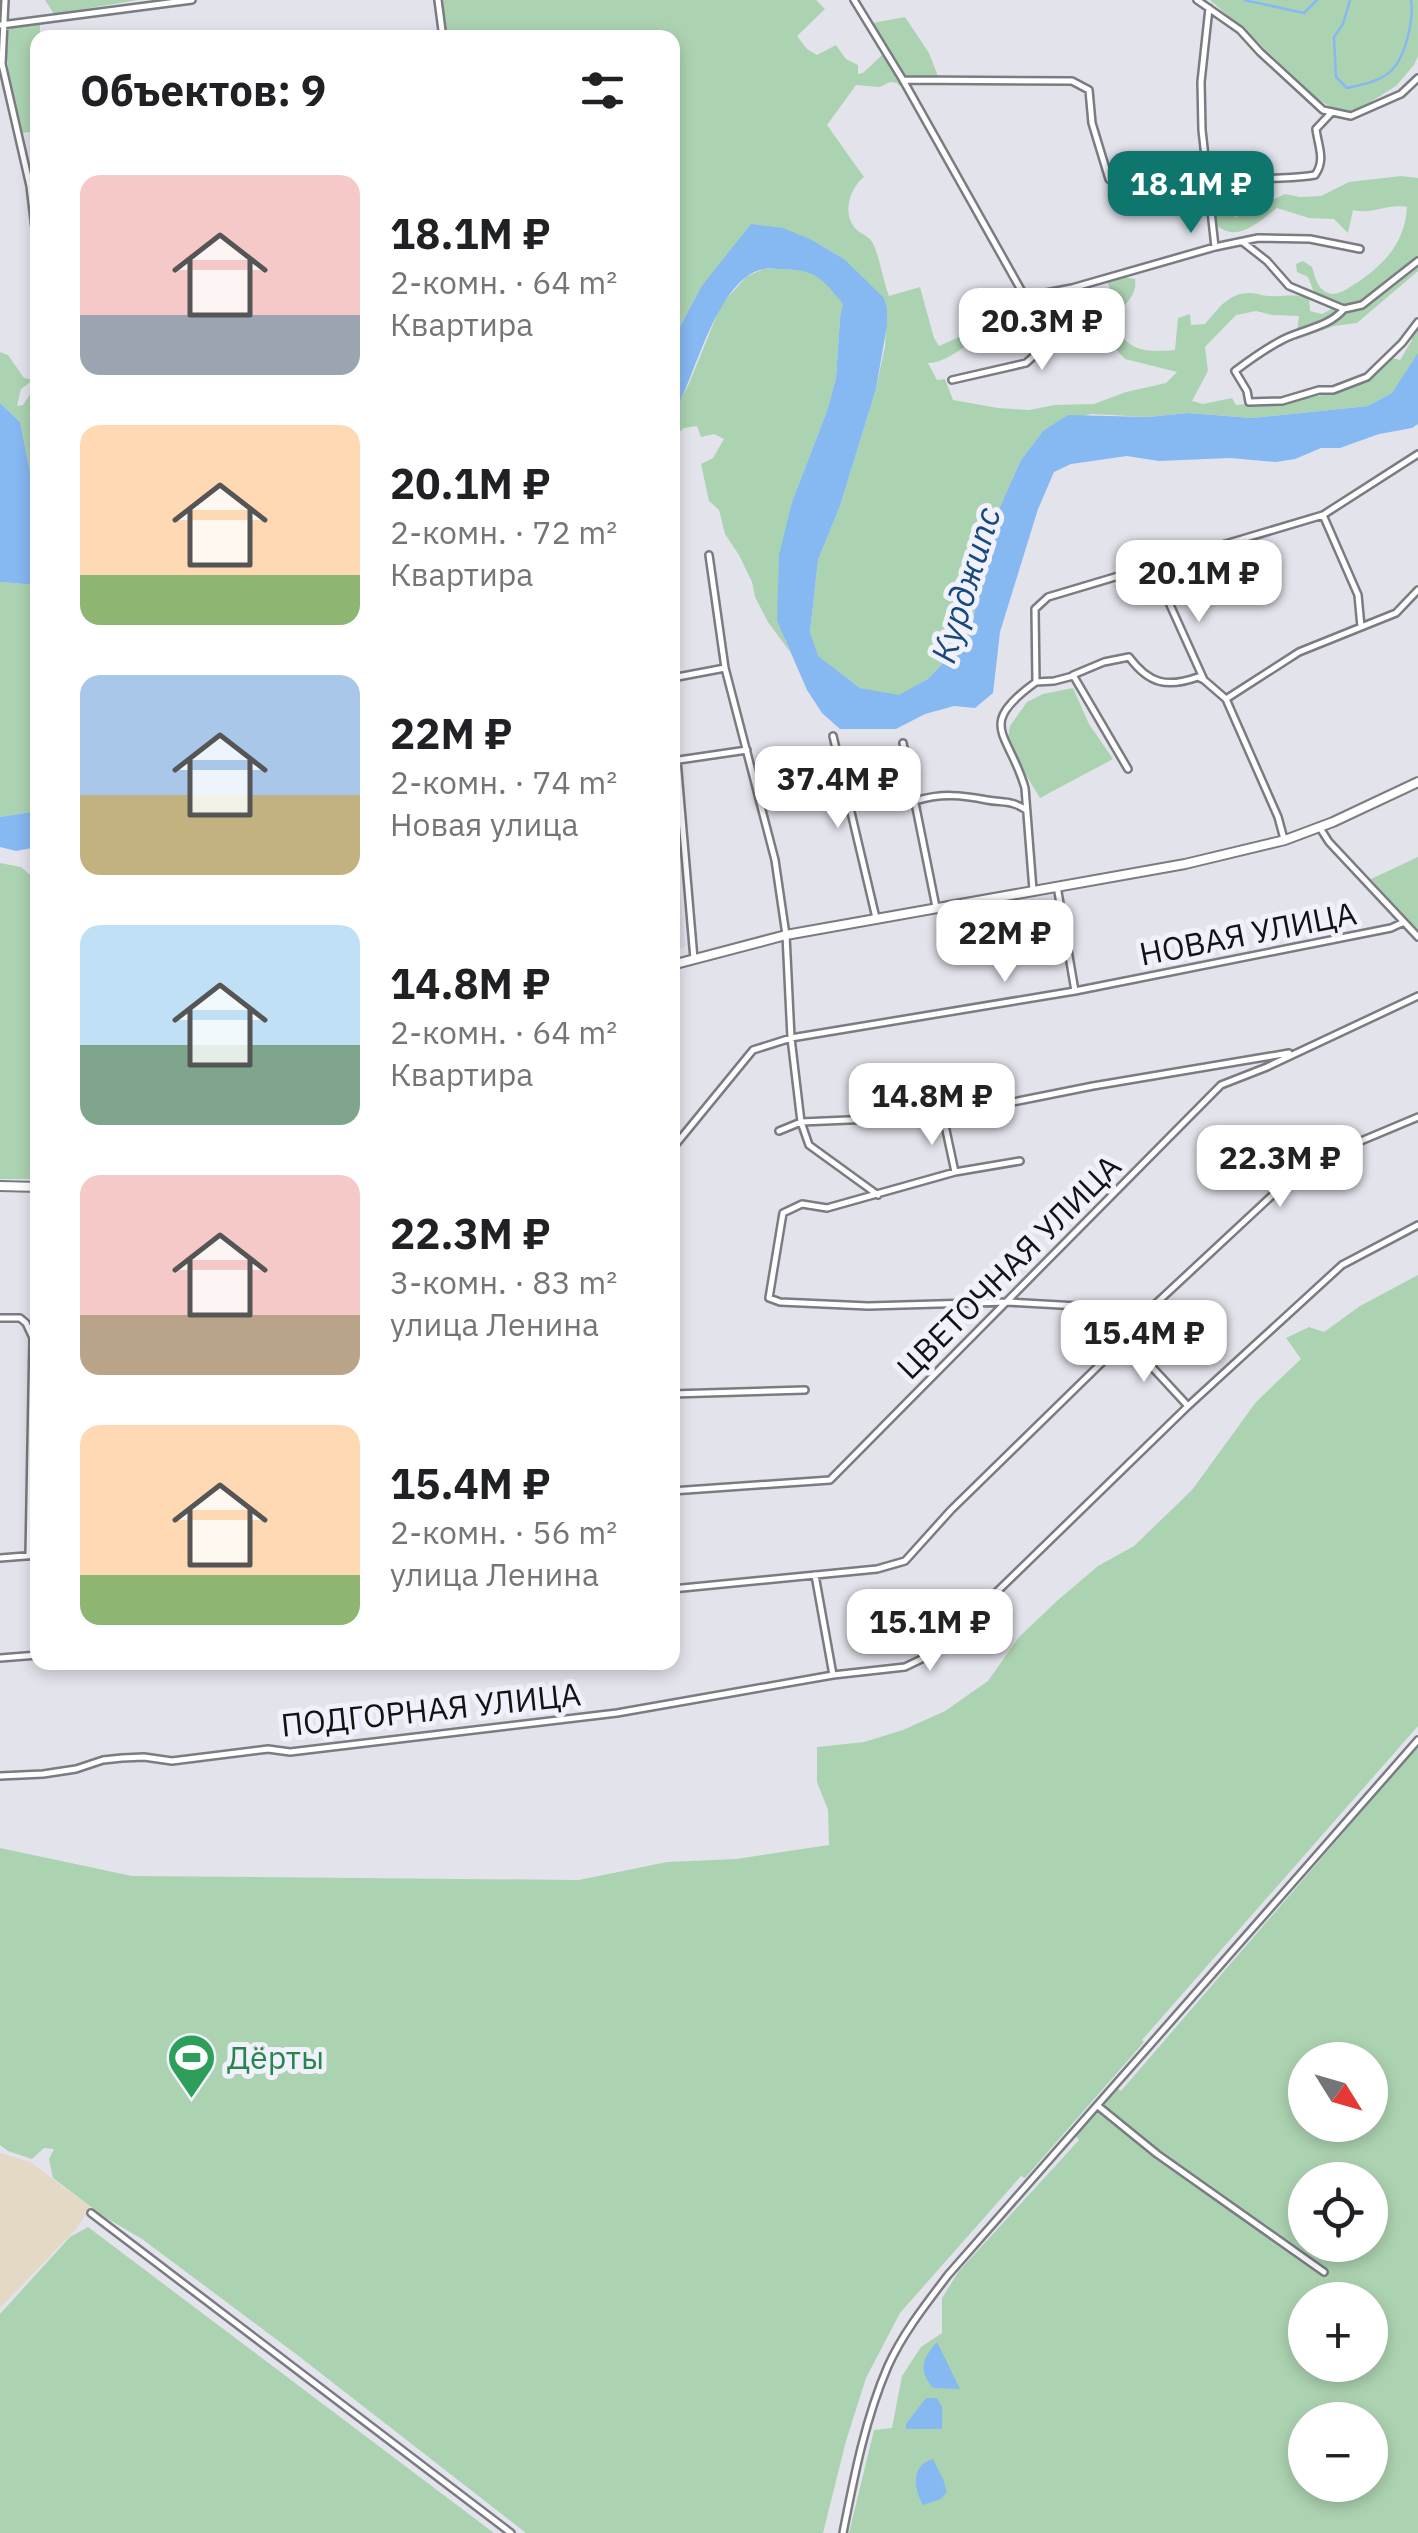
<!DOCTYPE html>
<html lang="ru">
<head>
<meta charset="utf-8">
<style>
	body { margin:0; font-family:"IBM Plex Sans",sans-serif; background:#f6f6f6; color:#202124; height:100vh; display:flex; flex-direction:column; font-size:38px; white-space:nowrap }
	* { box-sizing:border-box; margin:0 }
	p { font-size:32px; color:#757577 }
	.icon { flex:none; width:55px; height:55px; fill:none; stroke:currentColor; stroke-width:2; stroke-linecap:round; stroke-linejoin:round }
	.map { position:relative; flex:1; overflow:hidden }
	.details { position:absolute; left:30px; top:30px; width:650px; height:1640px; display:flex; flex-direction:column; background:#fff; border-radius:20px; box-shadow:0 5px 15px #0003 }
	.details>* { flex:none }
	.needle { width:65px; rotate:127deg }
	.fabs { position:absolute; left:1288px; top:2042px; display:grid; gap:20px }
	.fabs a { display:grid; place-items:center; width:100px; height:100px; border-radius:50%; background:#fff; box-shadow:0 5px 15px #0003; font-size:50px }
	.price { position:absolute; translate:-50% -85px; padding:0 22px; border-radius:20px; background:#fff; color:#222; font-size:32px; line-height:65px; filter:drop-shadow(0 2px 5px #0008) }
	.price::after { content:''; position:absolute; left:50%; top:60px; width:30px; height:22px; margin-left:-15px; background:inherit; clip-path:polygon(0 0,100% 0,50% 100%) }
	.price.current { background:#0f766e; color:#fff }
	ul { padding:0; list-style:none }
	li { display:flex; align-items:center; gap:30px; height:250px; padding:0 50px }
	li span { display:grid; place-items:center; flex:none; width:280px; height:200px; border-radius:20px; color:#555 }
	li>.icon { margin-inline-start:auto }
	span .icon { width:120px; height:120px; fill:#fffc; stroke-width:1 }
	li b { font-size:42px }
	h2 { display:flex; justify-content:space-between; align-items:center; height:120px; padding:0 50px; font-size:42px }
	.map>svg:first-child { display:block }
</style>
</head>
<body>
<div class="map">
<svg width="1418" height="2533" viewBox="0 0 1418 2533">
	<rect width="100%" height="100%" fill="#e3e3ec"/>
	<!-- built -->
	<path fill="#d7d8e8" d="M673 808 685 947 673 950H672Z"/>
	<!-- industrial -->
	<path fill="#e4d9c5" d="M0 2153 30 2162 90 2207 77 2228 0 2308Z"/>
	<!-- green -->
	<path fill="#acd3b1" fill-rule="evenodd" d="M45 0H138L54 14Z
		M442 0H816L825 9 797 36 807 49 817 55 836 45 846 59 858 65V74L863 73 882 55 901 84 899 86 897 83 890 82 880 87 856 85 827 125 864 177C851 187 842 211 854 227 858 233 868 235 872 242 879 253 883 281 889 296L920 287 934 338 939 346 968 333 1002 332 1033 328 1037 321 1028 302 1035 298 1047 304 1058 295 1063 299 1053 315 1045 336C1035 341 1031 339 1021 340 1003 340 989 347 971 343 957 351 944 363 928 363L937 380 945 379 953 400 998 408 1029 410 1055 405 1094 404 1126 392 1166 383 1177 372 1125 359 1101 333 1095 325 1094 317 1064 312 1069 302 1100 307 1114 297 1107 282 1123 277 1135 279C1138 298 1121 307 1109 321 1130 350 1139 353 1175 350L1178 318 1190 314 1191 325 1205 324C1218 309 1229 292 1251 293 1257 293 1262 296 1268 296 1283 297 1294 293 1309 298L1310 311 1322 314 1343 303 1314 292 1308 277 1297 272 1296 264 1303 261 1312 267C1315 276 1317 289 1328 293 1335 296 1344 291 1350 287 1381 268 1405 245 1407 207 1388 203 1371 215 1353 210L1348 233 1334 219 1309 218 1277 208C1257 223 1237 245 1214 223L1212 197 1234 191 1235 218 1285 194 1300 197 1321 196 1349 182 1401 176 1418 178V271L1357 323 1334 326 1296 340 1299 316 1272 315 1256 311 1236 315 1205 347 1208 371 1192 401 1203 404 1232 398 1236 405C1293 401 1349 400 1392 358L1400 360 1412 340 1410 337 1418 326V353L1411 367 1392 393 1368 406 1252 418 1188 413 1149 417 1090 414 1043 431 1021 460 998 511 973 619 957 648 928 679 899 696 860 688 817 656 810 632 818 560 840 506 876 389 885 346 887 309 844 259 812 240 701 287 673 340 672 38 448 37 441 12Z
		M1210 0H1418V56L1414 65 1396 86 1351 114 1341 113 1309 94 1259 43Z
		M905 17 929 53 938 76 905 77 872 23Z
		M40 24V37L38 38 37 131 22 133C12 97 5 66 6 29Z
		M763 269H800L821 277 844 304 840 318 836 378 827 411 792 502 777 620 790 652 768 622 755 597 752 582 739 555 725 534 719 510 709 501 701 464 713 458 724 439 714 434 701 437 697 426 684 428 673 438 672 416 688 386 721 305 746 277Z
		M0 352 8 355 24 378 33 380 21 389 17 406 23 405 35 387 37 388V507L20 422 0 403Z
		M0 582 37 585V811L0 817Z
		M1073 688 1089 724 1113 759 1040 798 1021 767 1008 738 1010 726 1027 702 1043 694Z
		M1418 857V932L1371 879Z
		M0 863 21 867 37 881V1179H0Z
		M1418 1275V1726L1142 2040 1144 2042 1025 2178 1021 2176 900 2313 866 2378 846 2441 823 2533H526L296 2354 142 2239 103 2216 53 2178 49 2159 54 2149 44 2148 32 2159 8 2151 0 2145V1848L132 1876 579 1880 667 1862 736 1859 829 1845 828 1810 817 1782V1747L864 1742 903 1730 945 1711 988 1681 1019 1637 1058 1600 1098 1566 1134 1546 1192 1490 1256 1402 1301 1359 1286 1338 1309 1327 1324 1332 1360 1306Z
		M1418 1746V2533H849L874 2430 892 2428 902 2376 921 2347 942 2333V2298L959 2271 1079 2140 1075 2135 1117 2088 1121 2091ZM1305 2060H1370V2125H1305ZM1305 2180H1370V2245H1305ZM1305 2300H1370V2365H1305ZM1305 2420H1370V2485H1305Z
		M88 2227 494 2533H0V2314L70 2237Z"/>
	<!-- water -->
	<path fill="#86b8f2" d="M751 224 783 228 812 240 844 259 884 298 887 309V325L876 389 840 506 818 560 810 632 818 656 860 688 899 695 928 679 957 648 973 619 998 511 1021 460 1043 431 1068 415 1149 417 1188 413 1252 418 1368 406 1392 393 1418 353V424L1412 428 1379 434 1340 448H1321L1295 459 1276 462 1230 458 1159 461 1127 456 1071 464 1054 472 1038 509 1000 632 993 693 975 708 954 706 925 714 896 729H840L822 713 807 690 777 621 779 555 792 502 827 411 836 378 840 318 843 304C822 278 815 269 780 269 775 269 769 268 764 269 717 277 695 378 673 416V340L701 287Z
		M0 403 20 422 37 507V585L0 582Z
		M37 811V847L16 851 0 847V817Z
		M937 2342 960 2389 933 2388C918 2370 922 2359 937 2342Z
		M926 2398H937L942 2407V2429H906V2424Z
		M933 2459 943 2479 947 2492 941 2499 923 2505C914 2489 910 2465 933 2459Z"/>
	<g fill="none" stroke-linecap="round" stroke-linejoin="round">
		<!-- stream -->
		<path stroke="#86b8f2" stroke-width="2.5" d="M1244 0 1304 13 1317 0
			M1350 0 1343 24 1334 37 1336 77 1347 88C1361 85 1382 81 1392 70 1406 56 1414 18 1411 0"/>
		<defs>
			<path id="minor" d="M5 0 2 64 30 186 38 253
				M438 0 443 38
				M854 0 903 80 1025 297 1072 288 1215 247 1258 238 1310 239 1360 249
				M1197 0 1240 30 1260 52 1323 110 1351 116 1401 94 1418 78
				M1209 8 1201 82 1202 130 1215 247
				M1 25 192 0
				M903 80 1072 81 1089 90 1092 123 1109 179
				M1208 194C1223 193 1233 183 1247 181 1270 177 1292 179 1315 175 1326 160 1318 146 1316 129L1332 112
				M1244 243 1267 261 1289 286 1344 309 1362 305 1418 261
				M1344 309C1329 327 1304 329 1284 339 1266 348 1251 359 1235 371L1247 391 1249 402 1282 401 1319 390H1333L1367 377 1402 343 1418 322
				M952 380 1026 363 1044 347 1057 315 1072 288
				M1323 515 1358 595 1361 627
				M709 555 725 668 775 860 786 935 791 1038 801 1122 809 1145 878 1195
				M1152 565 1204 680 1226 699 1278 817 1284 839
				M672 678 725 668
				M1036 682 1054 681 1073 676
				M1226 699 1299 652 1396 613 1418 590
				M833 736 876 918
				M903 743 936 907
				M677 760 694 959
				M672 761 747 750
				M1128 769 1073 675 1104 662 1129 657C1149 684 1167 688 1198 677L1202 679
				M915 801C941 793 962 795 987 800 1003 803 1012 800 1026 810
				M1320 828 1329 842 1418 937
				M1057 886 1075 991
				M1033 890 1025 788C1009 732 975 726 1036 682L1035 609 1048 597 1323 515 1418 454
				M943 1116 955 1172
				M779 1131 801 1122 943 1116 1093 1086 1289 1053
				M672 1149 753 1050 791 1038 1075 991 1391 928 1404 922
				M1020 1161 955 1172 827 1208 802 1204 783 1213 769 1298 780 1302 868 1306 1007 1302 1149 1310
				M0 1318H20L26 1323 33 1338 29 1556
				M1126 1339 1188 1406
				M672 1394 805 1390
				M672 1491 830 1480 1221 1085 1267 1067 1418 996
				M0 1558 38 1555
				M815 1575 833 1675
				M672 1589 877 1569 905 1561 951 1510 1126 1339 1149 1310 1293 1176 1349 1146 1418 1117
				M0 1658 38 1655
				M0 1776 43 1774 76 1769 103 1760 122 1758 144 1757 172 1761 268 1749 290 1752 617 1713 833 1675 905 1667 934 1653 1188 1406 1342 1265 1418 1225
				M1098 2106 1157 2154 1324 2272
				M91 2213 511 2533
				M843 2533C854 2477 865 2419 888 2366 903 2333 926 2304 948 2275L1418 1740"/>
			<path id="secondary" d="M672 965 786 935 1185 864 1285 840 1333 822 1418 782
				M0 1186 38 1187"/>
		</defs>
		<!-- minor casing -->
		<use href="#minor" stroke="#7a7b83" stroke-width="10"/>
		<!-- secondary casing -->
		<use href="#secondary" stroke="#7a7b83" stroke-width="12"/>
		<!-- minor -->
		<use href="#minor" stroke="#fff" stroke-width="5"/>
		<!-- secondary -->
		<use href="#secondary" stroke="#fff" stroke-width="8"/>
	</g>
	<!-- icons -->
	<defs>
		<symbol id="stadium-pin" viewBox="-11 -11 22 30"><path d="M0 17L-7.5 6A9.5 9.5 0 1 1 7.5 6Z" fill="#2e9e5b" stroke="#f0f1fa"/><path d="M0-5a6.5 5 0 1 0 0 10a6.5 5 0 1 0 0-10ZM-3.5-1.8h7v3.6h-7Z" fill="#fff"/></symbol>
	</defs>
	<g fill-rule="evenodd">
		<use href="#stadium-pin" x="164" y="2030" width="55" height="75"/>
	</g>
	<g text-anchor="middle" stroke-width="10" stroke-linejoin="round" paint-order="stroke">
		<!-- street labels -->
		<g font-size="32" fill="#131316" stroke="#f0f1fa">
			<text transform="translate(1248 934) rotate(-11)" y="11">НОВАЯ УЛИЦА</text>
			<text transform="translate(1009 1267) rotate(-45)" y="11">ЦВЕТОЧНАЯ УЛИЦА</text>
			<text transform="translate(431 1710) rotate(-6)" y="11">ПОДГОРНАЯ УЛИЦА</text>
		</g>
		<!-- leisure labels -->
		<g font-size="32" fill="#27864d" stroke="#f0f1fa" text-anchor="start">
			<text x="227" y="2069">Дёрты</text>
		</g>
		<!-- water labels -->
		<g font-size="35" font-style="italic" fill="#17497e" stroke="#f0f1fa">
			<text transform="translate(966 585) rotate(-73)" y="12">Курджипс</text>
		</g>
	</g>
</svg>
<div class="fabs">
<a><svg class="needle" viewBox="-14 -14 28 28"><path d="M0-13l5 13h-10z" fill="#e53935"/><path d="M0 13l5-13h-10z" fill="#757577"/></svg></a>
<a><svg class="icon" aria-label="locate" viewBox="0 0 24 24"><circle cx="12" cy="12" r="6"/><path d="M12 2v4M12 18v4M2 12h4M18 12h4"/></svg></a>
<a>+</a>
<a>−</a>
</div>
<b class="price current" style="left:1191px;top:236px">18.1M ₽</b>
<b class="price" style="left:1042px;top:373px">20.3M ₽</b>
<b class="price" style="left:1199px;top:625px">20.1M ₽</b>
<b class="price" style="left:838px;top:831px">37.4M ₽</b>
<b class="price" style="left:1005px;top:985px">22M ₽</b>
<b class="price" style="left:932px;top:1148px">14.8M ₽</b>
<b class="price" style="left:1280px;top:1210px">22.3M ₽</b>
<b class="price" style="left:1144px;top:1385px">15.4M ₽</b>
<b class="price" style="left:930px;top:1674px">15.1M ₽</b>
<section class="details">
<h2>Объектов: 9<svg class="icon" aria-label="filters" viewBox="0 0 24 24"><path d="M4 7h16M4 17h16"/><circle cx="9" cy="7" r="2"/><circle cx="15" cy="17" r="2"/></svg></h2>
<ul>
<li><span style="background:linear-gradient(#f6c9c9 70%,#9aa5b1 0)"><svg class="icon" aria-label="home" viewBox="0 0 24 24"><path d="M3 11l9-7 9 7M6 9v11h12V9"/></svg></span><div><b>18.1M ₽</b><p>2-комн. · 64 m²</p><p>Квартира</p></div></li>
<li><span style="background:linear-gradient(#ffd9b3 75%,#8fb573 0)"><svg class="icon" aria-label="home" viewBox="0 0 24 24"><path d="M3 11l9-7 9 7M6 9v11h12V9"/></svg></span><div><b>20.1M ₽</b><p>2-комн. · 72 m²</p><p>Квартира</p></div></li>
<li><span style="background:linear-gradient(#a9c7e8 60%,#c2b280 0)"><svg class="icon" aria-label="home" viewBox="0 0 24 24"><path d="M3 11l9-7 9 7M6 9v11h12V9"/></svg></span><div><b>22M ₽</b><p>2-комн. · 74 m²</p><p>Новая улица</p></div></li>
<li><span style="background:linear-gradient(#bfe0f5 60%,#7fa58c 0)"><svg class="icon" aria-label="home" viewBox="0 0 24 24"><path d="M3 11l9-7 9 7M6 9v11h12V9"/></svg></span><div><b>14.8M ₽</b><p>2-комн. · 64 m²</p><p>Квартира</p></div></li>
<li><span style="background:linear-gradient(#f6c9c9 70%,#b9a48a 0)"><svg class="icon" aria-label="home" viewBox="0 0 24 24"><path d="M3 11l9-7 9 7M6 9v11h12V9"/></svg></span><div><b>22.3M ₽</b><p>3-комн. · 83 m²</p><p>улица Ленина</p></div></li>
<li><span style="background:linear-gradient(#ffd9b3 75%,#8fb573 0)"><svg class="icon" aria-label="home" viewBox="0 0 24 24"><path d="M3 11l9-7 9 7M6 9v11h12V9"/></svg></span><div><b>15.4M ₽</b><p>2-комн. · 56 m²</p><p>улица Ленина</p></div></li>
</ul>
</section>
</div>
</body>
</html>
